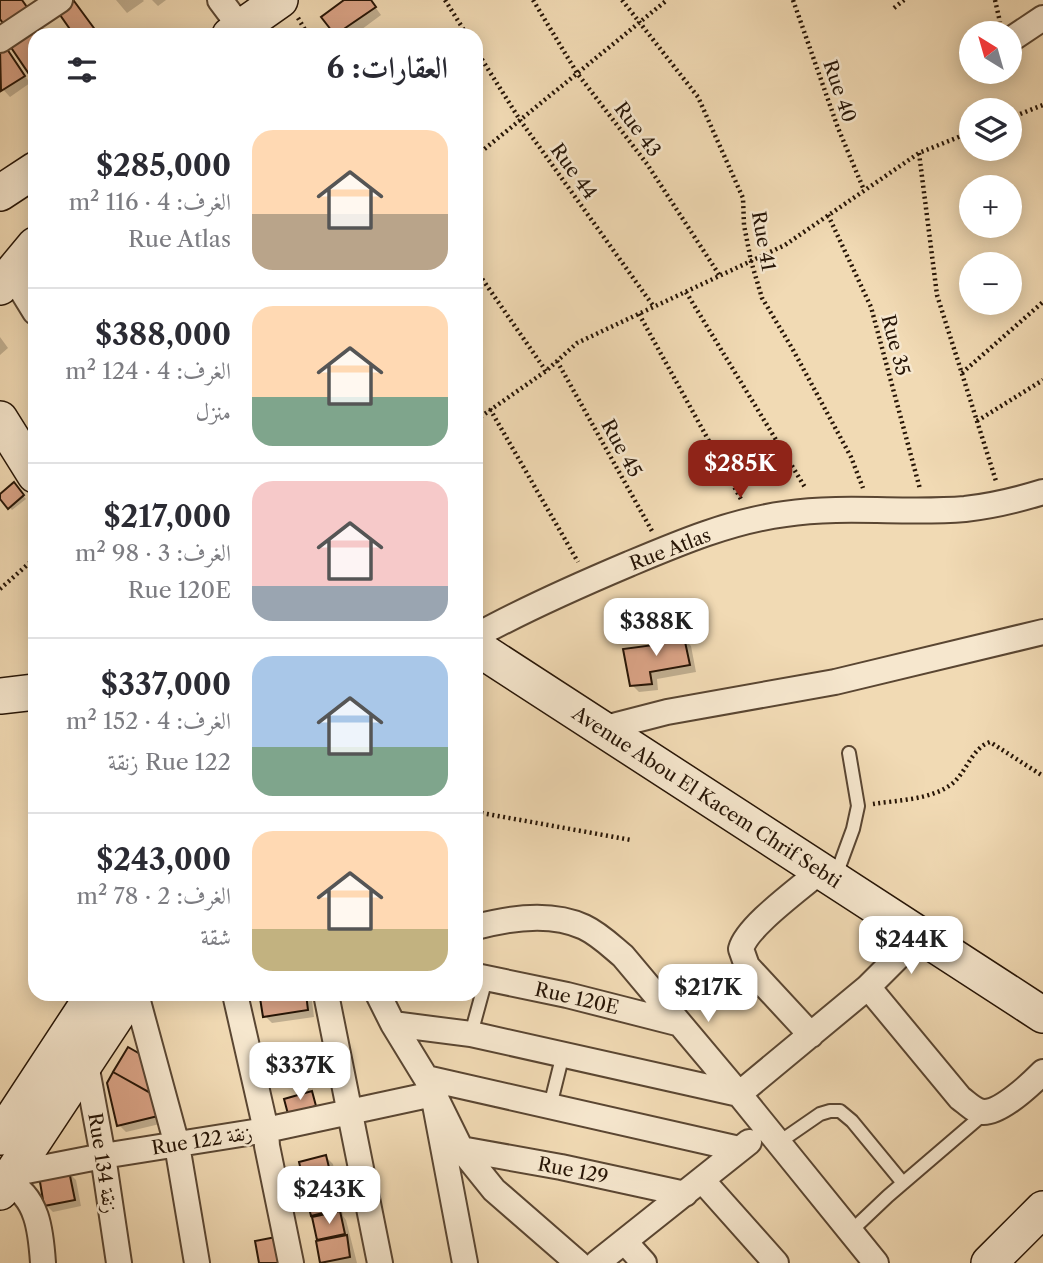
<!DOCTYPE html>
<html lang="ar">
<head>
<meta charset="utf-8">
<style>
	body { margin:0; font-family:"Libre Caslon Text",Amiri,serif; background:#f7f7f7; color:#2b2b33; direction:rtl; height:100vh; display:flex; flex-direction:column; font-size:26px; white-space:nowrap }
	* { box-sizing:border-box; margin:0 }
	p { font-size:23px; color:#7c7c81 }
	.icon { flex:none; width:38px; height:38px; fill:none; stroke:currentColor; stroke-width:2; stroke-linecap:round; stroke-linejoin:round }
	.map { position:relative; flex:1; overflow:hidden; direction:ltr }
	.panel { position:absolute; left:28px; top:28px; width:455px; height:973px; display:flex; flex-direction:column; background:#fff; border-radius:21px; box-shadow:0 4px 18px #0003; direction:rtl }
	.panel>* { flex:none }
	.needle { width:46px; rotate:323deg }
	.tools { position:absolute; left:959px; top:21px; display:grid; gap:14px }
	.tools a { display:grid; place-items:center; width:63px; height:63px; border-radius:50%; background:#fff; box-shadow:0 4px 18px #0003; font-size:35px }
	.price { position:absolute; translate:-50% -60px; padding:0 16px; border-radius:14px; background:#fff; color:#222; font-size:23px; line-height:46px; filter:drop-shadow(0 2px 4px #0008) }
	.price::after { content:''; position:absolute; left:50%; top:42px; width:21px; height:16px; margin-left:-10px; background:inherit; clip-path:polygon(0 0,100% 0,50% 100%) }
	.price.active { background:#8f2418; color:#fff }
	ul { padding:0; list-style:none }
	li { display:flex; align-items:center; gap:21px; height:175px; padding:0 35px }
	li+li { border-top:2px solid #e1e1e2 }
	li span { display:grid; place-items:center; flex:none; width:196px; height:140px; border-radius:21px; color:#555 }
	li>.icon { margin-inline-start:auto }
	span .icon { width:84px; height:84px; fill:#fffc; stroke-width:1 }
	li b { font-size:30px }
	h2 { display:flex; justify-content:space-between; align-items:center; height:84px; padding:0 35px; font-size:30px }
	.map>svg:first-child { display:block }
</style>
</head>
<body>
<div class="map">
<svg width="1043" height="1263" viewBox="0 0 1043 1263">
	<rect width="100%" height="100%" fill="#f1dab4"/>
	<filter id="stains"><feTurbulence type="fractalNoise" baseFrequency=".00286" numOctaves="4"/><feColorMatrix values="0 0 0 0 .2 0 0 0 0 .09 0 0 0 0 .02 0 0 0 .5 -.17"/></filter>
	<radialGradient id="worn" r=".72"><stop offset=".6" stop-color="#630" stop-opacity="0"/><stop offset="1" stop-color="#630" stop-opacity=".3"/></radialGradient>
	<!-- shadow -->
	<path fill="#0003" d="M116 0H143L144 1 127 13Z
		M152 0H166L158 6Z
		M347 0H370L381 15 354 35H337L324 17Z
		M5 48 30 83 10 97 0 86V51Z
		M0 337 8 348 0 355Z
		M14 485 26 499 12 510 0 496Z
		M674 631 681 640 684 639 691 646 696 672 657 679 658 690 639 692 632 685Z
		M263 994H305L312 1001 314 1017 272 1023 265 1016 267 999Z
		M129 1049 164 1123 126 1132 119 1125Z
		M326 1157 333 1164 343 1216 346 1220 357 1263H322L318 1242H322L319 1239 312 1215Z
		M69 1173 76 1180 81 1206 53 1212 46 1205Z"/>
	<!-- building -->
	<path fill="#daa386" stroke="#271506" stroke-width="2" d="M0 0H22L29 10 5 26 0 19Z
		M344 0H371L376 7 335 35 321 17Z
		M74 1 99 35H74L58 12Z
		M32 26 38 35H35V70L29 74 8 43Z
		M5 46 25 76 1 91 0 49Z
		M14 482 24 495 8 509 0 499V494Z
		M675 629 676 640 684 637 690 665 650 672 652 684 630 686 623 649 654 645 652 635Z
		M290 994H306L308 1010 263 1017 260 998Z
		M128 1047 147 1058 154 1095 113 1072Z
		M113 1072 154 1095 158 1116 117 1126 107 1083Z
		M312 1091 316 1106 288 1114 284 1099Z
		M326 1155 332 1180 305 1187 299 1162Z
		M69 1171 75 1200 44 1206 40 1182 45 1175Z
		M332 1180 339 1209 311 1216 304 1187Z
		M340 1211 345 1234 317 1240 312 1217Z
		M347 1235 350 1257 320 1263 316 1241Z
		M276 1237 281 1263H259L255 1241Z"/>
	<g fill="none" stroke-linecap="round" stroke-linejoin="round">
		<defs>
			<path id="lane" d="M835 878 853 829 858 806 849 753
				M471 1034 486 979
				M550 1106 563 1054
				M778 1143 820 1114 830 1111H840L852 1121 903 1183
				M850 1232 888 1196 986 1112"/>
			<path id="street" d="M220 0 241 28
				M0 40 60 0
				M1010 40 1043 18
				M11 273 35 312
				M476 636C525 609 577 586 629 564 679 543 731 521 785 514 845 505 906 514 965 509 992 506 1017 500 1043 492
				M601 729 667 712 835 682 1043 632
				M476 927C509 918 552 912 584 927 599 934 611 946 623 956L739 1094 876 1263
				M476 976 567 995 677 1023
				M868 987 899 956 916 933
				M136 994 177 1145 197 1263
				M235 994 266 1130 267 1146 291 1263
				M326 994 380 1263
				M378 994 393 1024 426 1078 461 1149 494 1190 578 1263
				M393 1024 471 1034 739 1094 868 987 960 1098C967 1103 974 1111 983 1112 1001 1113 1031 1084 1043 1072
				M811 1035 747 966 741 949C747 926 801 888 820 871
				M86 1064 103 1156 119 1263
				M426 1078 739 1149
				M461 1149 561 1167 685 1194
				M11 1174 103 1156 266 1130 433 1094 465 1263
				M702 1180 776 1263
				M6 1182C38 1195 41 1233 43 1263
				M625 1242 644 1263
				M597 1263 749 1142"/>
			<path id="secondary" d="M230 35 280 0
				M0 193 35 170
				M0 287 35 245
				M0 419 35 475
				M476 647 1043 1015
				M0 696 35 692
				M0 1137 94 994
				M0 1192 131 994
				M989 1263 1043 1209"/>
		</defs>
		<!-- lane casing -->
		<use href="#lane" stroke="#5a4632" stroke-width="16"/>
		<!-- street casing -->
		<use href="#street" stroke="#5a4632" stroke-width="28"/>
		<!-- secondary casing -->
		<use href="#secondary" stroke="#271506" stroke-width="38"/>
		<!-- path -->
		<path stroke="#271506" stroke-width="4.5" stroke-dasharray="2 3.5" stroke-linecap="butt" d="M445 0 467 35
			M533 0 577 73 647 164 720 276
			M622 0 698 97 743 198 744 225 751 261 762 298 792 348 851 457 863 488
			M793 0 838 128 864 190
			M995 0 1000 22
			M894 8 904 0
			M298 18 308 35
			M476 50 520 120 654 307
			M1010 118 1043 105
			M919 153 937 295 996 481
			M476 156 667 0
			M828 215 871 307 920 489
			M476 270 546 371
			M686 292 806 489
			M639 314 742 501
			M557 361 652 531
			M962 373 1043 302
			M490 409 578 562
			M476 420 546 371 577 343 785 245 919 153 971 132
			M977 421 1043 380
			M0 589 35 558
			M873 804C898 800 932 800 953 783 967 771 972 748 990 742L1043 776
			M476 812 631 840"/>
		<!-- lane -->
		<use href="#lane" stroke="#f6e7ce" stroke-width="12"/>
		<!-- street -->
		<use href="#street" stroke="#f6e7ce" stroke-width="24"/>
		<!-- secondary -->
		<use href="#secondary" stroke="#f6e7ce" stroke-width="35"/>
	</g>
	<g text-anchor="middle" stroke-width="5" stroke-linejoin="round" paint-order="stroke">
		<!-- street labels -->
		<g font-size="19" fill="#271506" stroke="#f6e7ce">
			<text transform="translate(840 91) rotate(71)" y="7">Rue 40</text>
			<text transform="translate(638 129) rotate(53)" y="7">Rue 43</text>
			<text transform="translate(574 171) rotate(54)" y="7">Rue 44</text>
			<text transform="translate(764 241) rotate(80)" y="7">Rue 41</text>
			<text transform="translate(896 345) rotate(75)" y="7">Rue 35</text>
			<text transform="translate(622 448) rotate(61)" y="7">Rue 45</text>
			<text transform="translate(670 549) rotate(-21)" y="7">Rue Atlas</text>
			<text transform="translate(707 797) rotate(33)" y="7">Avenue Abou El Kacem Chrif Sebti</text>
			<text transform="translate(577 998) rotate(13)" y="7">Rue 120E</text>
			<text transform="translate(202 1140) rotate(-9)" y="7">Rue 122 زنقة</text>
			<text transform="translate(103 1163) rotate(81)" y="7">Rue 134 زنقة</text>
			<text transform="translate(573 1170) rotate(11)" y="7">Rue 129</text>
		</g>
	</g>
	<rect width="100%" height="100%" filter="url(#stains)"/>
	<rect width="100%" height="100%" fill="url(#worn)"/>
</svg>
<div class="tools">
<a><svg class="needle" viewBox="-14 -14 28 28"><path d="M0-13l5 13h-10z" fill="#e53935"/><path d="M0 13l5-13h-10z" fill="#7c7c81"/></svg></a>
<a><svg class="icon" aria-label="layers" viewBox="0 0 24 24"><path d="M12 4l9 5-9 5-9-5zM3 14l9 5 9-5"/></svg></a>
<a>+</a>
<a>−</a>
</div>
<b class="price active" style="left:740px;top:500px">$285K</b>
<b class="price" style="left:656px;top:658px">$388K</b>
<b class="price" style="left:911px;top:976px">$244K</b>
<b class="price" style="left:708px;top:1024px">$217K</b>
<b class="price" style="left:300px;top:1102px">$337K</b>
<b class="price" style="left:329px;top:1226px">$243K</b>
<section class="panel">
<h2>العقارات: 6<svg class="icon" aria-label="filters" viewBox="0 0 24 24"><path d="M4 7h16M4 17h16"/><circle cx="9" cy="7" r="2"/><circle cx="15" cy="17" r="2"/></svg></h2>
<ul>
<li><span style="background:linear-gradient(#ffd9b3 60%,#b9a48a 0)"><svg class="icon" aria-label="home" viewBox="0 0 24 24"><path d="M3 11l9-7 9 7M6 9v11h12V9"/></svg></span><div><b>$285,000</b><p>الغرف: 4 · 116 m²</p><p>Rue Atlas</p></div></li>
<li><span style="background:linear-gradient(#ffd9b3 65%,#7fa58c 0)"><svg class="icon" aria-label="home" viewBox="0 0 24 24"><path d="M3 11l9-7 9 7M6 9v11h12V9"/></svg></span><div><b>$388,000</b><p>الغرف: 4 · 124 m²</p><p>منزل</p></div></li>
<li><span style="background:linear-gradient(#f6c9c9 75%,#9aa5b1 0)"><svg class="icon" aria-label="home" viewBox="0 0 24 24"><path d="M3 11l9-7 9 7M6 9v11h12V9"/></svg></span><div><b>$217,000</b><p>الغرف: 3 · 98 m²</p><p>Rue 120E</p></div></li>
<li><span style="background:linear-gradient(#a9c7e8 65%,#7fa58c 0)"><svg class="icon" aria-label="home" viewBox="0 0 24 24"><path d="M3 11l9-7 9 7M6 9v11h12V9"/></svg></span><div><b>$337,000</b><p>الغرف: 4 · 152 m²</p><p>Rue 122 زنقة</p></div></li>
<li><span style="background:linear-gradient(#ffd9b3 70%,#c2b280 0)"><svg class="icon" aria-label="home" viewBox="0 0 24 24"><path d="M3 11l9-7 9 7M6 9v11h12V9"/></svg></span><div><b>$243,000</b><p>الغرف: 2 · 78 m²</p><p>شقة</p></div></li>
</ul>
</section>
</div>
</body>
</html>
